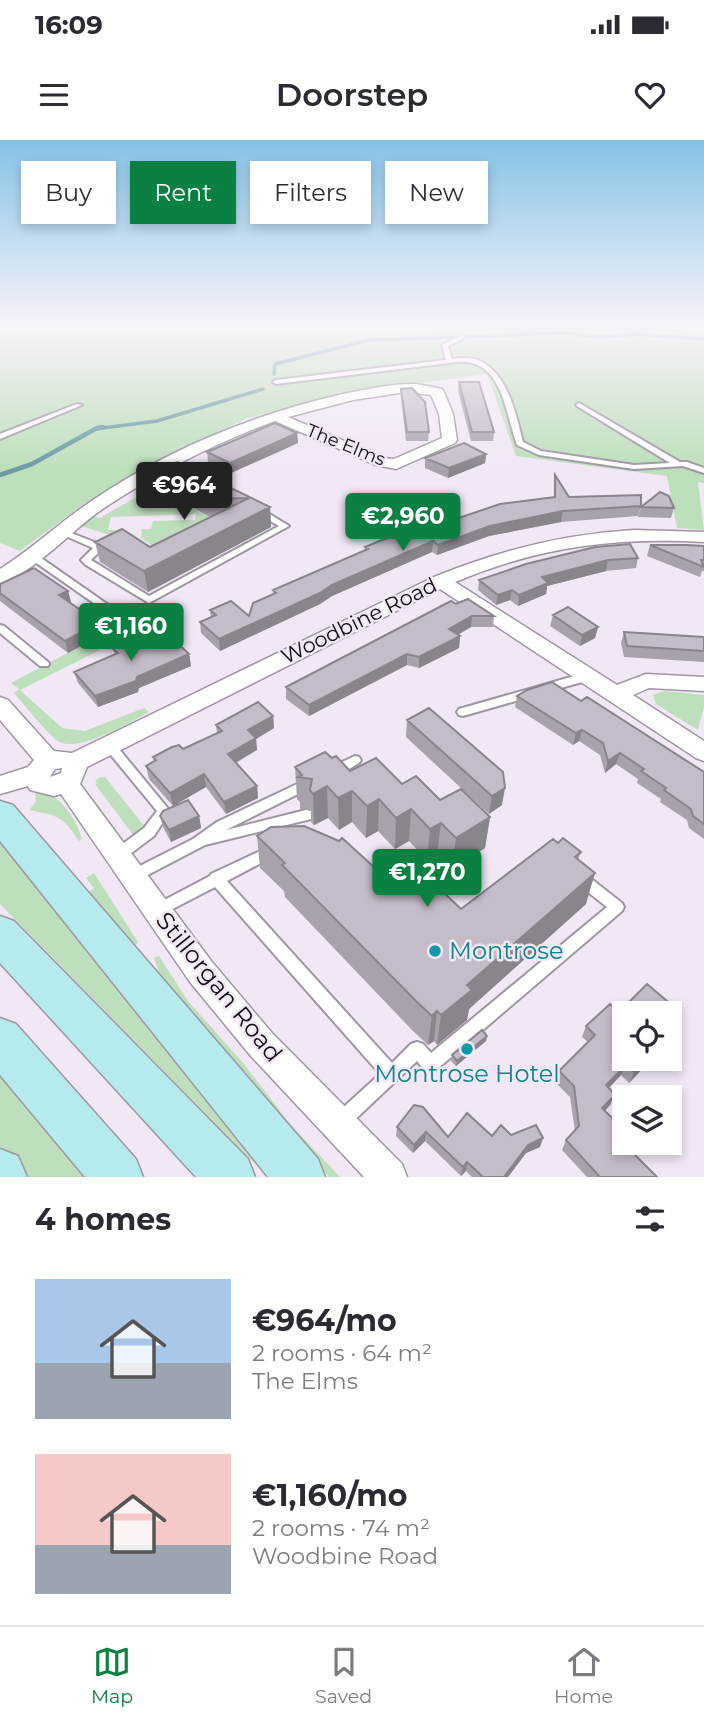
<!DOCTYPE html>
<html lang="en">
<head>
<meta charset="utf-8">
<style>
	body { margin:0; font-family:Montserrat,sans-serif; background:#f7f7f7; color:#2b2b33; height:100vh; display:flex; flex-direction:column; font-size:26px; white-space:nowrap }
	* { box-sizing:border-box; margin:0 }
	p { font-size:23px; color:#7c7c81 }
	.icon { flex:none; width:38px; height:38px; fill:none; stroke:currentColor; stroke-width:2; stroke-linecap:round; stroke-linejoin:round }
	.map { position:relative; height:1037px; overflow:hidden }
	.drawer { display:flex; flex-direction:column; background:#fff; flex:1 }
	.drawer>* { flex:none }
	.banner { position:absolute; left:21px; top:21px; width:663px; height:63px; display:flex; gap:14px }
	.fabs { position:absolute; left:612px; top:861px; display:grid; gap:14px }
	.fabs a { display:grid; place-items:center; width:70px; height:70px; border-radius:0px; background:#fff; box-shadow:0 4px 10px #0003; font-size:35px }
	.price { position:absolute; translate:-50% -60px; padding:0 16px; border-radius:7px; background:#0b8043; color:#fff; font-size:23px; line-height:46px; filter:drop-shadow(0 2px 4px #0008) }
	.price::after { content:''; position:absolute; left:50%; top:42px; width:21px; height:16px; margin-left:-10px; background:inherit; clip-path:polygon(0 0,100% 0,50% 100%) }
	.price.active { background:#222; color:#fff }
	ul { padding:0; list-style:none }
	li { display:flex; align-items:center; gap:21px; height:175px; padding:0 35px }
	li span { display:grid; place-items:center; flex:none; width:196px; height:140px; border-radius:0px; color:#555 }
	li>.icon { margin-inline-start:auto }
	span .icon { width:84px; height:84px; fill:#fffc; stroke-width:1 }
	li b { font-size:30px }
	h2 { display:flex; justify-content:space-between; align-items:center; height:84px; padding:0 35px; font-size:30px }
	.chip { padding:0 24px; border-radius:0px; background:#fff; box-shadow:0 4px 10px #0003; font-size:24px; line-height:63px }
	.chip.active { background:#0b8043; color:#fff }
	.status { display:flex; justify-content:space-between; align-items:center; height:49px; padding:0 35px; background:#fff; direction:ltr }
	.status svg { height:19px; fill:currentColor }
	header { display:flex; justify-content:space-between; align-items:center; height:91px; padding:0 35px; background:#fff; font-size:32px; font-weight:600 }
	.tabs { display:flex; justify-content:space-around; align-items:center; height:98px; border-top:2px solid #e1e1e2; background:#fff; font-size:19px; color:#7c7c81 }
	.tabs a { display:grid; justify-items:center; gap:4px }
	.tabs .active { color:#0b8043 }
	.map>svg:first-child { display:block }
</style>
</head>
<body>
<div class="status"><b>16:09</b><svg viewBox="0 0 49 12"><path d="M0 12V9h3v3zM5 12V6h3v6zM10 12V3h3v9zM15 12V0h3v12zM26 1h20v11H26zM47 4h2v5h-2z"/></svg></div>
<header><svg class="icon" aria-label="menu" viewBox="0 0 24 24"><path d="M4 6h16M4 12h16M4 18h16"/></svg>Doorstep<svg class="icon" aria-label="heart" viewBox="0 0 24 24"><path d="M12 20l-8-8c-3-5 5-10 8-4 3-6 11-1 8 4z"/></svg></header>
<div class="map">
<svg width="704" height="1037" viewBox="0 0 704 1037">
	<rect width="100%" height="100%" fill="#f1e7f5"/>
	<!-- green -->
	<path fill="#bddfbb" d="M0 186H704V343L698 342 704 390 677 388 667 336 516 316 487 234 339 254 248 278 179 310 85 363 20 411 0 403Z
		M160 336H163L151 342V347L219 382 163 413 141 398 142 389H151L153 381 195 380 196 374 111 377 108 390H118L116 397 78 385 89 375 100 378 145 352 139 344 150 337Z
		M90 501 100 510 20 550 62 588 85 591 144 568 149 572C130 582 78 614 58 601 44 591 26 566 14 553L19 549 11 543Z
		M664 551 704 555V567L698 590 656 564 653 555Z
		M101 637H105L145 687 134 696 95 644 97 643 95 640Z
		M39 649C61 657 75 676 82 699L79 701C62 675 58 676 29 670L36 662 35 652Z
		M0 698 285 1037H268L0 764Z
		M94 733 138 802 134 807 89 752 94 748 86 738Z
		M159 816 188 861 244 924 291 985 340 1037H329L159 833 154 818Z
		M0 934 85 1037H28L0 1007Z"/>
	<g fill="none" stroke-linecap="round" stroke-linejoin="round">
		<!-- stream-far1 -->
		<path stroke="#6b99a3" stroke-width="3.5" d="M274 234 275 224 370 200 565 193 600 197 636 194 704 199
			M95 289 157 281 263 249"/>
		<!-- stream -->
		<path stroke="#6b99a3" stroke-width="4.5" d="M0 335 32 324 97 288 103 287"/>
		<defs>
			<path id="service" d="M462 195 464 196V198L448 206 452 219C462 218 471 217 480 221 508 234 516 275 523 302L541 311 634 325 670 323 577 266 576 265 579 263 680 322H687L704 328V333L683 326 634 329 539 315 517 305C505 273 503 218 457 222L276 244 273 242 276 240 446 220 442 205Z
				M77 264 82 265 0 299V294Z
				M258 367 289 386 149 463 86 425 81 420 93 408 59 393 63 390 66 391 102 405V409L91 420 149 456 279 386 255 372V368Z
				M30 414 41 418 127 478 126 480H118L35 422 25 417Z
				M0 485 4 486 48 522 49 524 48 526H40L0 493Z
				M585 533 590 537 589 540 463 576 459 575 457 572 459 569Z
				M110 602 114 603 170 671 154 696 122 720 117 721 112 720 110 716 112 712 144 688 157 671 106 609 104 606 106 603Z
				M355 616 359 617 361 620 359 623C350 628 339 637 329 634L327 631 329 628Z
				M310 638 314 640 316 643 314 646 226 690 306 670 311 671 312 675 311 679 205 705 138 740 133 742 128 740 126 736 128 732 193 699 217 682Z
				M271 706 276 707 278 711 276 715 227 741 392 923 411 904 417 902 423 904 431 913 607 767 575 742 573 738 575 734 580 732 585 734 622 763 624 767 622 771 436 930 430 932 424 930 417 921 347 987 341 990 335 987 332 981 335 975 380 934 215 747 163 774 158 776 153 774 151 770 153 766 210 736 211 734Z"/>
			<path id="minor" d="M417 244 442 249 444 252 453 274 457 300 455 303 396 329 376 325 275 281C215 303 157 333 104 368 75 387 32 435 0 443V429C32 409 59 383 90 362 166 310 254 274 343 254 368 249 392 243 417 244ZM406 252 431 255 439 274 442 298 394 319 384 318 288 277 353 260Z
				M634 390 704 392V402C613 397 539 407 455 442L617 545 646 534 704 537V551L649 548 633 555 704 601V621L696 618 440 449 87 627 80 644 212 822 272 893 402 1024 407 1037H364L250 915 190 842 61 654 54 656 30 650 28 646 0 654V636L28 627 34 620 0 580V557L8 560 54 611 72 613 434 437C500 410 564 394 634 390ZM62 628 61 633 50 637 55 629Z"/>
			<path id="secondary" d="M0 661 13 665 318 1019 325 1037H268L0 701Z
				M0 776 14 781 248 1019 255 1037H196L0 823Z
				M0 878 16 884 136 1019 143 1037H85L0 935Z
				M0 1009 18 1016 27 1037H0Z"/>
		</defs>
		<!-- service casing -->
		<use href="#service" stroke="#9f96a3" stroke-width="4"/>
		<!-- minor casing -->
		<use href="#minor" stroke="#9f96a3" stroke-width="3"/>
		<!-- secondary casing -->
		<use href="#secondary" stroke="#9f96a3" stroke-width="3"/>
		<!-- service -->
		<use href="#service" fill="#fff" fill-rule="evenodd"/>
		<!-- minor -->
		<use href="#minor" fill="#fff" fill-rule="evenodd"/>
		<!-- secondary -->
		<use href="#secondary" fill="#b6ebee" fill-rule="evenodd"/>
	</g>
	<!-- wall -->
	<path fill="#a9a2ad" d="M459 242 494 292 493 301H471L458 251Z
		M401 249 429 292 428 301H406L401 258Z
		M297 293 298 303 231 333 208 322 207 312Z
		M486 314 485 323 448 338 425 328V318Z
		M177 322 270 367 271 387 148 452 100 422 95 402 150 407 210 377 161 350 158 331Z
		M555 335 569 357 641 366 638 376 561 382 489 396 437 415 432 412 332 456 320 464 220 511 201 493 200 482 211 477 210 470 249 476 273 454V450L365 410V407L444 383 554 357V345Z
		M641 367 674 368 671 378 638 377Z
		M650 405 704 406V431H702L700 437 647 416Z
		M638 418 636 428 606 431 547 446 546 454 518 466 510 460 496 465 478 450 479 440 526 424Z
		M0 444 68 451 71 462 69 463 99 483 101 495 68 513 0 461Z
		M456 464 494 476 493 487H471L458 495 460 496 459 508 419 528 407 525 309 576 286 559V547Z
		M553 475 598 487 595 498 580 506 550 486Z
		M624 492 704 497V522L624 517 621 503Z
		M159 497 170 500 189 514 191 526 139 548 138 552 98 567 78 543 74 532 115 514 113 509Z
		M517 556 581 561 704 632V699L689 688 687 680 660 662 661 659 637 643 638 639 616 624 605 633 600 615 579 601 573 605 515 567Z
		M273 576 274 588 256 599 257 610 236 623 257 646 258 658 226 674 206 647 173 666 149 639 146 626 154 621 153 617 183 609 217 593 216 585Z
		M407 580 502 665 489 674 406 597Z
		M332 618 350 631 402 644 440 660 490 677 485 708 452 729 437 714 427 720 409 701 395 709 378 691 366 698 352 682 339 690 328 678 314 685 311 682V670L300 669V662L297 659 295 627Z
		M160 676H199L201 688 171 702 163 687Z
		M257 696 375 728 461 769 558 703 581 712 578 720 586 764 469 869 467 880 437 905 434 901 428 905 413 891 285 757 284 751 260 728Z
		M619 872H680L675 883 670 887V873L625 919H652L629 943 621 935 609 948 615 955 610 965 605 971 636 1003 632 1012 657 1037H587L562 1010 566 1000 575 991 570 957 555 942 559 931 588 902 582 897 586 886Z
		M487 896 486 901 456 926 451 921 452 915Z
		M397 987 448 997 511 995 540 1007 526 1013 508 1037H472L466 1031 461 1036 425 1001 413 1013 396 996Z"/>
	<!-- shaded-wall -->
	<path fill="#8a848d" d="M297 293 298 303 231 333 230 323Z
		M486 314 485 323 448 338 449 328Z
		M270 367 271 387 148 452 144 431Z
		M563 371 561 382 489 396 437 415 438 405 490 386Z
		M433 401 432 412 332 456 320 464 220 511 219 499 332 445Z
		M608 420 606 431 547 446 546 454 518 466 519 455 542 437Z
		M512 450 510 460 496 465 498 455Z
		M68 451 71 462 62 467 59 455Z
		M472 476 471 487 448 500 449 489Z
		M99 483 101 495 68 513 65 501Z
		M598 487 595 498 580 506 582 495Z
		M460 496 459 508 419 528V517Z
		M189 514 191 526 139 548 138 552 98 567 95 556Z
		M407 514V525L309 576V565Z
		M273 576 274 588 256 599 257 610 229 626 228 614 248 590Z
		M582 590 579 601 573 605 576 593Z
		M620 613 616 624 605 633 608 621Z
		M204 634 206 647 173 666 170 653Z
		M257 646 258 658 226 674 224 662Z
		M327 646 328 678 314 685 313 654Z
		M505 648 502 665 489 674 492 656Z
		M352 651V682L339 690 338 658Z
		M379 659 378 691 366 698 367 666Z
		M411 669 409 701 395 709 396 678Z
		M199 676 201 688 171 702 169 690Z
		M490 677 485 708 452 729 456 698Z
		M441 683 437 714 427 720 430 689Z
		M595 733 586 764 469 869 467 880 437 905 441 875 467 845Z
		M437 871 434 901 428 905 432 876Z
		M680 872 675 883 670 887V881Z
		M487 896 486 901 456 926 457 921Z
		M647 919H652L629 943 634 932Z
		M626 925 621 935 601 956 606 945Z
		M615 955 610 965 598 978 602 968Z
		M426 992 425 1001 413 1013 414 1005Z
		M543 998 540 1007 526 1013 508 1037H504L528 1005Z
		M467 1022 466 1031 461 1036 463 1027Z"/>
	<!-- building -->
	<path fill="#c5bcc9" stroke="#8a848d" stroke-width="2" d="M459 242H479L494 292H472Z
		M412 248 425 262 429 292H407L401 249Z
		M275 283 297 293 230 323 207 312Z
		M464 303 486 314 449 328 425 318Z
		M177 322 270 367 144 431 95 402 122 389 150 407 249 358 212 359 158 331Z
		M555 335 569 357 641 355V366L563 371 490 386 438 405 433 401 332 445 320 453 219 499 200 482 216 475 210 470 231 461 249 476 253 463 276 453 273 450 368 409 365 407 438 377 444 383 500 364 555 357Z
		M660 352 669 356 674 368 641 367Z
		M630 404 638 418 608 420 542 437 548 443 519 455 512 450 498 455 479 440 526 424 595 407Z
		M650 405H687L704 406V420H701L704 427Z
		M34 428 68 451 59 455 99 483 65 501 0 453V444Z
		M468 459 494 476H472L449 489 460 496 419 517 407 514 309 565 286 547 451 461 456 464Z
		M568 467 598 487 582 495 553 475Z
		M150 491 159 497 165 495 170 500 173 499 189 514 137 537 136 541 95 556 74 532 118 513 113 509Z
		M624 492 704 497V511L627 506Z
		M552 542 581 561 587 557 704 632V684L693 676 691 669 664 650 666 648 641 631 644 629 620 613 608 621 603 603 582 590 576 593 517 556 527 550Z
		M258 562 273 576 248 590 256 598 228 614 257 646 224 662 204 634 170 653 146 626 156 620 153 617 172 607 179 605 183 609 222 591 216 585Z
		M429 568 503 632 505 648 492 656 407 580Z
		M325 612 332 618 336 616 350 631 376 618 402 644 416 636 440 660 461 649 490 677 456 698 441 683 430 689 411 669 396 678 379 659 367 666 352 651 338 658 327 646 313 654 310 650 312 639 298 637 302 635 295 627Z
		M188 660 199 676 169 690 160 676 163 671Z
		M304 686 339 701 342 698 375 728 398 712 402 713 461 769 553 699 558 703 563 698 581 712 575 717 595 733 467 845 472 850 441 875 437 871 432 876 416 861 282 725 285 723 257 696 271 687Z
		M647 844 680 872 670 881V873H625V919H647L634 932 626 925 606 945 615 955 602 968 625 991V1003H636L630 1010 657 1037H600L566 1000 579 986 574 946 559 931 595 895 586 886 610 864 619 872Z
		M482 890 487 896 457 921 452 915Z
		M414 965 423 967 448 997 467 973 492 996 501 985 511 995 536 985 543 998 528 1005 504 1037H483L467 1022 463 1027 426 992 414 1005 397 987Z"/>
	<!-- sky -->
	<linearGradient id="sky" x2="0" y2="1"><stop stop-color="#85c2e6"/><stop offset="0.56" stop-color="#f9f4fa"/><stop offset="1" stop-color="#f9f4fa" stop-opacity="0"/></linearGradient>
	<rect width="704" height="331" fill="url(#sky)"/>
	<!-- markers -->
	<g fill="#0f9aa8" stroke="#f1e7f5" stroke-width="2.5">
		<circle cx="435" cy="811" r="7"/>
		<circle cx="467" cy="909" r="7"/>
	</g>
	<g text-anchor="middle" stroke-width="5" stroke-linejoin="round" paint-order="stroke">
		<!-- far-street labels -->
		<g font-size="18" fill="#0f0c10" stroke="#f1e7f5">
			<text transform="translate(346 305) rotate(22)" y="6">The Elms</text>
		</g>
		<!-- street labels -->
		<g font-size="21" fill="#0f0c10" stroke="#f1e7f5">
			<text transform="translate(359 481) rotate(-26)" y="7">Woodbine Road</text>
		</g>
		<!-- near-culture labels -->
		<g font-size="24" fill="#0d838f" stroke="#f1e7f5" text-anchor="start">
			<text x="449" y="819">Montrose</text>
			<text x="467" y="942" text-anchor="middle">Montrose Hotel</text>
		</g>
		<!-- near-street labels -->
		<g font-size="24" fill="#0f0c10" stroke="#f1e7f5">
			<text transform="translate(219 847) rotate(51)" y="8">Stillorgan Road</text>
		</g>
	</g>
</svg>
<div class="fabs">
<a><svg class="icon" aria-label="locate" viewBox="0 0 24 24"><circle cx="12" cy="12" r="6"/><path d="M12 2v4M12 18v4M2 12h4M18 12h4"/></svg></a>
<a><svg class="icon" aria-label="layers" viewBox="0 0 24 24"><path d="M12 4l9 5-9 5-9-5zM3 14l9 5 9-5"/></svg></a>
</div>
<b class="price active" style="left:184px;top:382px">€964</b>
<b class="price" style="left:403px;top:413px">€2,960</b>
<b class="price" style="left:131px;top:523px">€1,160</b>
<b class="price" style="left:427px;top:769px">€1,270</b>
<div class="banner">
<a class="chip">Buy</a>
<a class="chip active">Rent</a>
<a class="chip">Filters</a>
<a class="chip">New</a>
</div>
</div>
<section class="drawer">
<h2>4 homes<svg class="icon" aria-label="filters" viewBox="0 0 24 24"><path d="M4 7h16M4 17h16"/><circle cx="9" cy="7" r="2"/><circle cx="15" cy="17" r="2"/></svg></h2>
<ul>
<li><span style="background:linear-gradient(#a9c7e8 60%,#9aa5b1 0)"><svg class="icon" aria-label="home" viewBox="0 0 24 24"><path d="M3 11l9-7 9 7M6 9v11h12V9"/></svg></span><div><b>€964/mo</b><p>2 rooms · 64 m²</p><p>The Elms</p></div></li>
<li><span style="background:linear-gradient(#f6c9c9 65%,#9aa5b1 0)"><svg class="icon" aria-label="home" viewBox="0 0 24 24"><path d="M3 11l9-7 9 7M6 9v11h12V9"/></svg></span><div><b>€1,160/mo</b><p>2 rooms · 74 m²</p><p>Woodbine Road</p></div></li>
</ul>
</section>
<nav class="tabs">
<a class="active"><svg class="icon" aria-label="map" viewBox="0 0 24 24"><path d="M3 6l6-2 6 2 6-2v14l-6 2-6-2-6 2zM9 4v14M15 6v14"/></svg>Map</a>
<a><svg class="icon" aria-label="saved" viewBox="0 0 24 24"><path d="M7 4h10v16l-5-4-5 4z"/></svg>Saved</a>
<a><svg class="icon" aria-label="home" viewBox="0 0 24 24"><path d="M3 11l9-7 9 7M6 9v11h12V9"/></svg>Home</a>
</nav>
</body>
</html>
